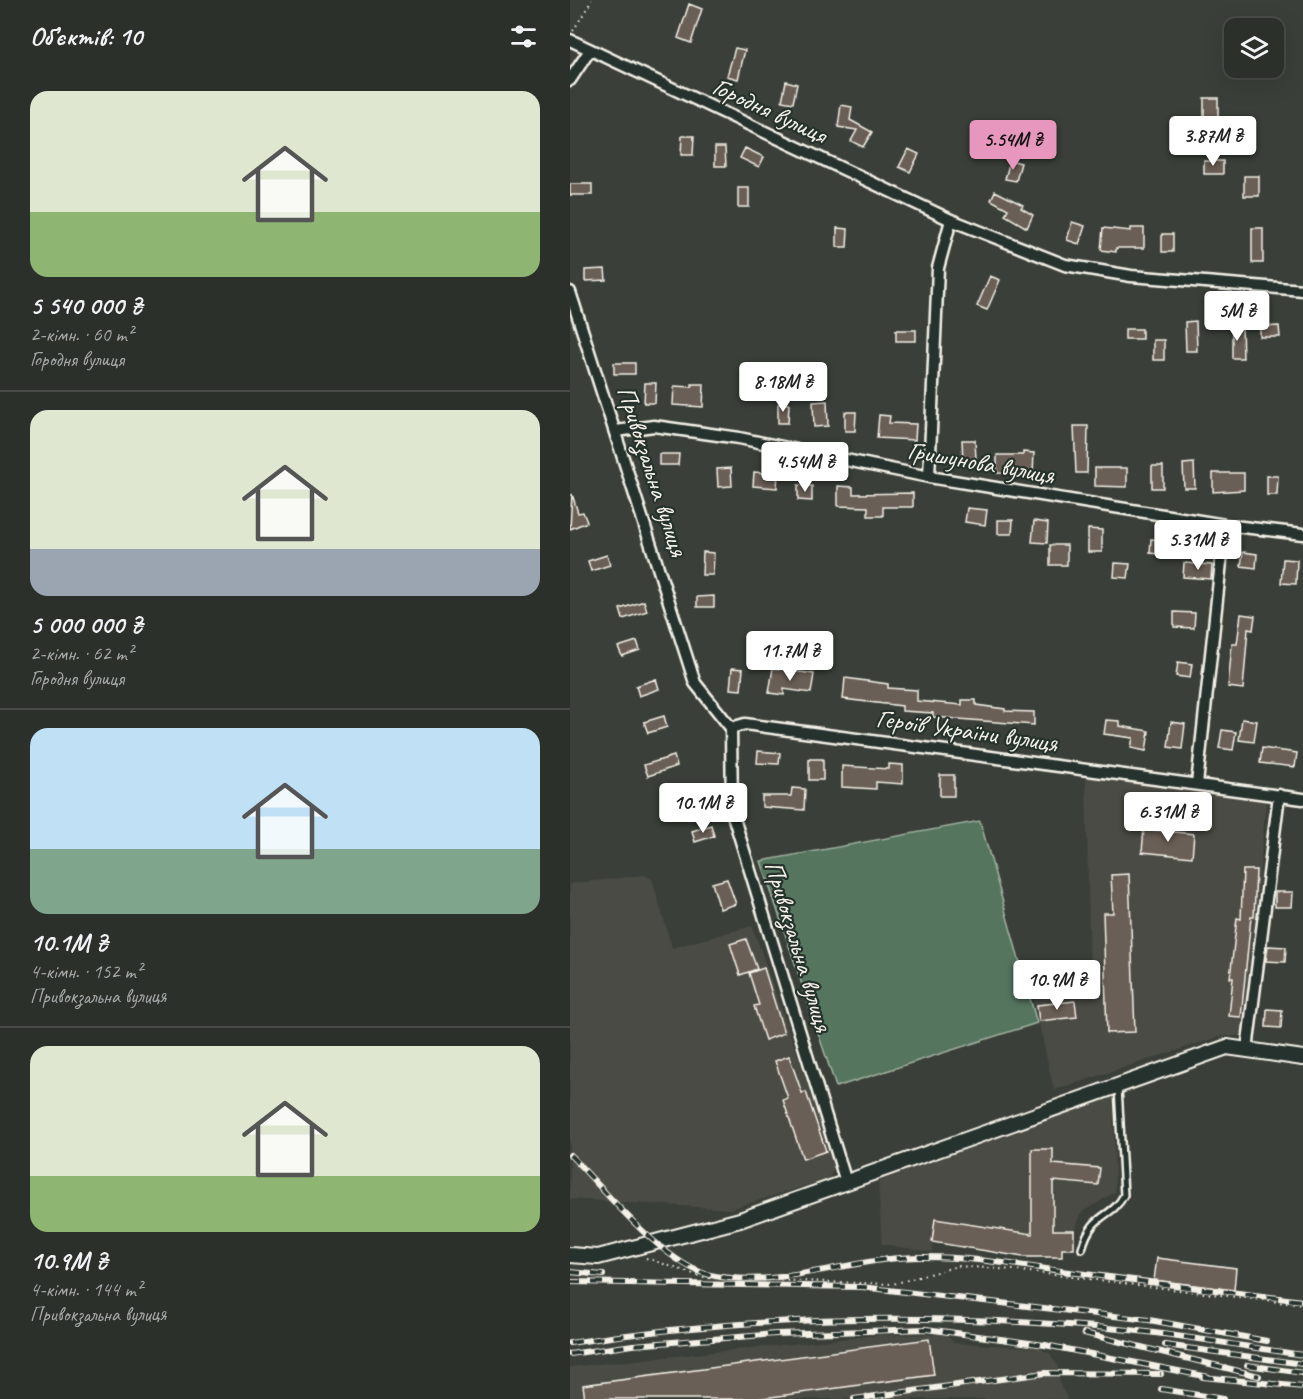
<!DOCTYPE html>
<html lang="uk">
<head>
<meta charset="utf-8">
<style>
	body { margin:0; font-family:Caveat,sans-serif; background:#383c37; color:#f1f3f6; height:100vh; display:flex; flex-direction:column; font-size:22px; white-space:nowrap }
	* { box-sizing:border-box; margin:0 }
	p { font-size:20px; color:#a6a9a9 }
	.icon { flex:none; width:33px; height:33px; fill:none; stroke:currentColor; stroke-width:2; stroke-linecap:round; stroke-linejoin:round }
	.map { position:relative; flex:1; overflow:hidden }
	.sheet { display:flex; flex-direction:column; background:#2c302b; width:570px }
	.sheet>* { flex:none }
	.fabs { position:absolute; left:654px; top:18px; display:grid; gap:12px }
	.fabs a { display:grid; place-items:center; width:60px; height:60px; border-radius:12px; background:#2c302b; box-shadow:0 6px 24px #0002,0 0 0 2px #484b47; font-size:30px }
	.price { position:absolute; translate:-50% -51px; padding:0 14px; border-radius:6px; background:#fff; color:#222; font-size:20px; line-height:39px; filter:drop-shadow(0 2px 3px #0008) }
	.price::after { content:''; position:absolute; left:50%; top:36px; width:18px; height:14px; margin-left:-9px; background:inherit; clip-path:polygon(0 0,100% 0,50% 100%) }
	.price.selected { background:#e797bd; color:#111 }
	ul { padding:0; list-style:none }
	li { display:grid; align-content:center; gap:12px; height:318px; padding:0 30px }
	li+li { border-top:2px solid #484b47 }
	li span { display:grid; place-items:center; height:186px; border-radius:18px; color:#555 }
	li>.icon { margin-inline-start:auto }
	span .icon { width:108px; height:108px; fill:#fffc; stroke-width:1 }
	li b { font-size:26px }
	h2 { display:flex; justify-content:space-between; align-items:center; height:72px; padding:0 30px; font-size:26px }
	main { display:flex; flex:1; min-height:0 }
	.map>svg:first-child { display:block }
</style>
</head>
<body>
<main>
<section class="sheet">
<h2>Об’єктів: 10<svg class="icon" aria-label="filters" viewBox="0 0 24 24"><path d="M4 7h16M4 17h16"/><circle cx="9" cy="7" r="2"/><circle cx="15" cy="17" r="2"/></svg></h2>
<ul>
<li><span style="background:linear-gradient(#dfe7d0 65%,#8fb573 0)"><svg class="icon" aria-label="home" viewBox="0 0 24 24"><path d="M3 11l9-7 9 7M6 9v11h12V9"/></svg></span><div><b>5 540 000 ₴</b><p>2-кімн. · 60 m²</p><p>Городня вулиця</p></div></li>
<li><span style="background:linear-gradient(#dfe7d0 75%,#9aa5b1 0)"><svg class="icon" aria-label="home" viewBox="0 0 24 24"><path d="M3 11l9-7 9 7M6 9v11h12V9"/></svg></span><div><b>5 000 000 ₴</b><p>2-кімн. · 62 m²</p><p>Городня вулиця</p></div></li>
<li><span style="background:linear-gradient(#bfe0f5 65%,#7fa58c 0)"><svg class="icon" aria-label="home" viewBox="0 0 24 24"><path d="M3 11l9-7 9 7M6 9v11h12V9"/></svg></span><div><b>10.1M ₴</b><p>4-кімн. · 152 m²</p><p>Привокзальна вулиця</p></div></li>
<li><span style="background:linear-gradient(#dfe7d0 70%,#8fb573 0)"><svg class="icon" aria-label="home" viewBox="0 0 24 24"><path d="M3 11l9-7 9 7M6 9v11h12V9"/></svg></span><div><b>10.9M ₴</b><p>4-кімн. · 144 m²</p><p>Привокзальна вулиця</p></div></li>
</ul>
</section>
<div class="map">
<svg width="733" height="1399" viewBox="0 0 733 1399">
	<rect width="100%" height="100%" fill="#3a4039"/>
	<filter id="ink" filterUnits="userSpaceOnUse"><feTurbulence type="fractalNoise" baseFrequency=".0167" numOctaves="2"/><feDisplacementMap in="SourceGraphic" scale="12" xChannelSelector="R" yChannelSelector="G"/><feConvolveMatrix kernelMatrix="1 2 1 2 8 2 1 2 1" color-interpolation-filters="sRGB"/></filter>
	<g filter="url(#ink)">
		<!-- built -->
		<path fill="#4b4c45" d="M516 772 696 799 675 1036H651L484 1090 462 992 520 982Z
			M74 875 82 879 102 948 182 926 266 1165 258 1179 160 1209 0 1199V884Z
			M543 1095 545 1192 512 1212 504 1230V1249L363 1242 362 1252 312 1244 308 1179Z
			M376 1334 384 1343 470 1348 480 1354 487 1365 491 1388 498 1399H0V1367L310 1335Z"/>
		<!-- green -->
		<path fill="#54755e" stroke="#a4b3a3" stroke-width="1.5" d="M410 821 467 1023 266 1087 191 861Z"/>
		<!-- building -->
		<path fill="#6a5e56" stroke="#f4f1e8" stroke-width="1.5" d="M119 4 132 9 121 43 108 38Z
			M165 48 175 50 168 79 157 76Z
			M216 81 227 84 223 103 212 101Z
			M634 98H648V125H634Z
			M271 105 282 107 280 120 302 132 293 147 281 141 287 130 268 127Z
			M112 136H124L123 155H111Z
			M145 147H155L156 166H145Z
			M175 148 194 157 189 167 170 158Z
			M338 149 349 154 340 172 329 167Z
			M440 160 451 163 446 181 435 179Z
			M634 161H653V174H634Z
			M674 176H689V196H674Z
			M0 184H22V195H0Z
			M168 188H179V207H168Z
			M425 191 453 205 451 208 463 215 457 228 435 215 438 209 421 200Z
			M502 222 515 226 509 244 497 240Z
			M267 228 278 229 277 247H267Z
			M533 228 561 231V228H574V248H546V252L531 250Z
			M682 228H693V263H682Z
			M592 234H603V252H592Z
			M35 269 36 280 15 281V270Z
			M420 276 430 280 417 310 407 306Z
			M626 321 627 351H616L615 322Z
			M662 326H672L673 358H662Z
			M709 326 710 337H690V327Z
			M555 329H572V339H555Z
			M326 330H346V341H326Z
			M583 340H594V360H583Z
			M44 363H65V374H44Z
			M75 383H86L85 403H74Z
			M122 384H134L133 407 103 405 104 386 122 387Z
			M257 401 258 426 244 427 243 402Z
			M208 404H219L218 423H208Z
			M275 412H286L285 431H275Z
			M309 415 320 416 319 423 346 424 345 440 307 438Z
			M504 426H518L517 473H506Z
			M392 440H405L406 460 393 461Z
			M453 452 464 453 463 474 427 473V455H453Z
			M89 454H109L108 465H89Z
			M624 463 625 488H614L613 464Z
			M582 466H593V488H582Z
			M161 468 162 486 148 487 147 469Z
			M525 468H557V487L525 486Z
			M184 472 208 474 207 488 183 486Z
			M643 473H674V490L643 492Z
			M697 476H708L707 495H697Z
			M228 485 242 486V501L228 500Z
			M268 486 283 487V494L343 493V507H313V516H298V507L268 506Z
			M2 494 8 513 13 512 17 522 0 529Z
			M397 508 417 510 415 525 395 522Z
			M428 520H443L442 534H428Z
			M464 521 478 523 477 543 462 542Z
			M518 529 532 530V552H518Z
			M581 539 620 543 618 557 580 553Z
			M480 545H497V565H480Z
			M133 552 144 553 143 575H132Z
			M673 552 687 554 686 568 671 566Z
			M37 555 40 565 21 571 18 561Z
			M713 559 727 560 726 584 711 583Z
			M545 563 560 564 558 578 544 577Z
			M614 563 642 565 641 579 613 577Z
			M144 596V607H127V597Z
			M74 601 77 611 53 619 50 609Z
			M604 612 625 613 624 628 604 627Z
			M671 614 685 616 683 630 678 629 673 689 658 687 662 644H667Z
			M67 641 70 650 52 656 48 647Z
			M608 662 622 664 620 678 606 676Z
			M162 668 173 669 171 690 160 689Z
			M203 668 244 674 241 693 214 689V695L199 693Z
			M275 678 318 684V688L347 690V701L392 705V700H406V705L435 709V711L464 712V725L363 717V713L332 711V706L273 699Z
			M86 679 89 689 69 696 66 686Z
			M94 716 97 727 78 733 74 722Z
			M672 719 687 721 684 742 669 740Z
			M536 720 550 721V726L579 731 576 751 561 748 563 738 534 734Z
			M601 722 615 724 612 749 598 747Z
			M652 730 666 732 663 750 649 748Z
			M692 748 727 753 725 767 690 763Z
			M188 751 210 753 209 764 187 763Z
			M104 756 107 766 78 776 74 765Z
			M239 759H253V780H239Z
			M319 764 333 765V784L306 782V789L272 787V766L319 769Z
			M370 775H384V796H370Z
			M222 788 235 789 234 810 192 807V796H221Z
			M559 796 579 797 578 807 559 805Z
			M122 799 126 809 104 817 100 807Z
			M141 825 144 836 125 842 122 831Z
			M574 829 624 834 622 857 572 852Z
			M673 870H686L684 917H681L671 1017 659 1016 663 978H660L667 918 671 919Z
			M559 874 565 1032 537 1033 533 913H543L541 875Z
			M157 879 166 904 150 909 142 883Z
			M705 892H723L722 907H705Z
			M176 939 187 969 170 975 160 944Z
			M698 946 716 947 715 962 696 961Z
			M194 968 214 1033 195 1040 184 1006 189 1005 179 973Z
			M505 1001 507 1017 469 1021 467 1005Z
			M697 1009 712 1010 711 1028 696 1027Z
			M219 1056 232 1093 236 1092 256 1151 233 1159 213 1100 218 1098 205 1061Z
			M462 1149H483V1164L530 1168 528 1185 483 1181V1230H504V1249H492V1257H453L362 1242 365 1219 462 1234Z
			M587 1258 666 1268 664 1290 584 1280Z
			M359 1339 364 1375 186 1399H15L13 1385Z"/>
		<g fill="none" stroke-linecap="round" stroke-linejoin="round">
			<defs>
				<path id="service" d="M512 1249C522 1211 541 1220 554 1195L548 1087"/>
				<path id="minor" d="M0 40 381 220 495 265 561 276 733 290
					M0 80 20 50
					M0 292 125 683 161 728 162 812 276 1182
					M46 431 84 426 169 438 359 477 655 525 733 534
					M359 477 368 268 381 220
					M161 728 175 724 733 799
					M627 784 655 525
					M677 1050 709 795"/>
				<path id="tertiary" d="M0 1255 28 1257 170 1220 657 1047 733 1058"/>
			</defs>
			<!-- service casing -->
			<use href="#service" stroke="#f4f1e8" stroke-width="10"/>
			<!-- minor casing -->
			<use href="#minor" stroke="#f4f1e8" stroke-width="15"/>
			<!-- tertiary casing -->
			<use href="#tertiary" stroke="#f4f1e8" stroke-width="18"/>
			<!-- path -->
			<path stroke="#f4f1e8" stroke-width="2" stroke-dasharray="1.5 4.5" stroke-linecap="butt" d="M3 31 22 0
				M76 1258 135 1278 323 1284 388 1266 443 1270 733 1305"/>
			<!-- service -->
			<use href="#service" stroke="#26332d" stroke-width="5"/>
			<!-- minor -->
			<use href="#minor" stroke="#26332d" stroke-width="10"/>
			<!-- tertiary -->
			<use href="#tertiary" stroke="#26332d" stroke-width="14"/>
			<defs>
				<path id="rail" d="M0 1155C34 1189 94 1265 140 1275 212 1290 283 1256 355 1257 403 1257 452 1266 499 1272 577 1282 655 1292 733 1301
					M0 1272 33 1275
					M0 1282 292 1287 579 1320 697 1341
					M514 1333 689 1376
					M0 1343C173 1316 352 1313 526 1327 595 1332 664 1345 733 1355
					M595 1345 733 1364
					M0 1354 63 1345 206 1334 356 1329 475 1345 639 1377
					M677 1365 733 1373
					M633 1377 733 1387
					M591 1389 653 1399
					M284 1399 475 1373 591 1374"/>
			</defs>
			<!-- rail casing -->
			<use href="#rail" stroke="#f4f1e8" stroke-width="6"/>
			<!-- rail -->
			<use href="#rail" stroke="#26332d" stroke-width="4" stroke-dasharray="11" stroke-linecap="butt"/>
		</g>
	</g>
	<g text-anchor="middle" stroke-width="4.5" stroke-linejoin="round" paint-order="stroke">
		<!-- street labels -->
		<g font-size="26" fill="#f4f1e8" stroke="#26332d">
			<text transform="translate(200 110) rotate(25)" y="9">Городня вулиця</text>
			<text transform="translate(411 462) rotate(10)" y="9">Гришунова вулиця</text>
			<text transform="translate(83 471) rotate(72)" y="9">Привокзальна вулиця</text>
			<text transform="translate(397 730) rotate(8)" y="9">Героїв України вулиця</text>
			<text transform="translate(229 946) rotate(73)" y="9">Привокзальна вулиця</text>
		</g>
	</g>
</svg>
<div class="fabs">
<a><svg class="icon" aria-label="layers" viewBox="0 0 24 24"><path d="M12 4l9 5-9 5-9-5zM3 14l9 5 9-5"/></svg></a>
</div>
<b class="price" style="left:643px;top:167px">3.87M ₴</b>
<b class="price selected" style="left:443px;top:171px">5.54M ₴</b>
<b class="price" style="left:667px;top:342px">5M ₴</b>
<b class="price" style="left:213px;top:413px">8.18M ₴</b>
<b class="price" style="left:235px;top:493px">4.54M ₴</b>
<b class="price" style="left:628px;top:571px">5.31M ₴</b>
<b class="price" style="left:220px;top:682px">11.7M ₴</b>
<b class="price" style="left:133px;top:834px">10.1M ₴</b>
<b class="price" style="left:598px;top:843px">6.31M ₴</b>
<b class="price" style="left:487px;top:1011px">10.9M ₴</b>
</div>
</main>
</body>
</html>
